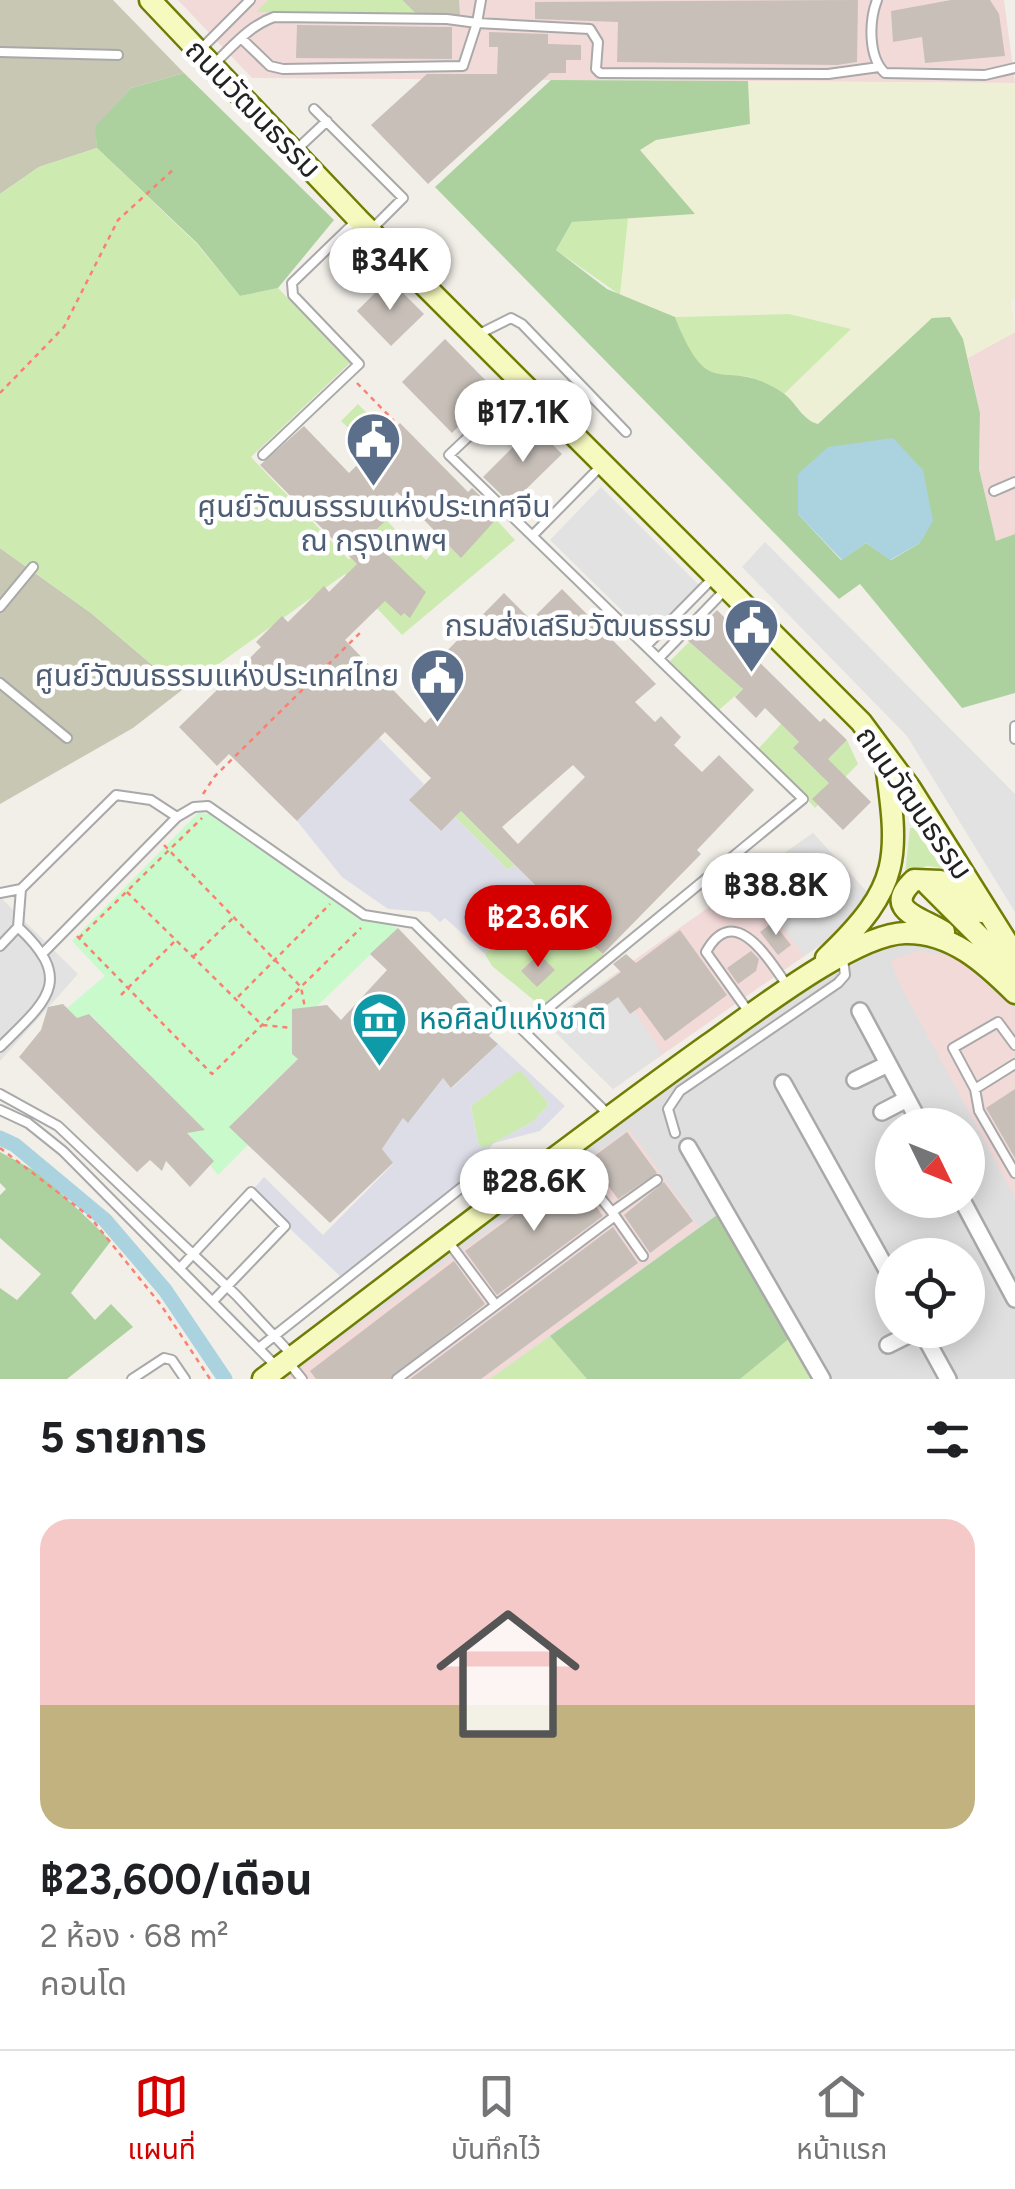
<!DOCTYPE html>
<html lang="th">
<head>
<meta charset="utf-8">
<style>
	body { margin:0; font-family:Figtree,"Noto Sans Thai",sans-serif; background:#f6f6f6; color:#202124; height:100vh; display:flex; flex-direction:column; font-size:38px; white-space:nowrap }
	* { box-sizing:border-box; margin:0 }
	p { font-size:32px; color:#757577 }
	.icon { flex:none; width:55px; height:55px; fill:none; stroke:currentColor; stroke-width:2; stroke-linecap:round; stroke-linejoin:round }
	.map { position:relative; height:1379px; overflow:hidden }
	.side { display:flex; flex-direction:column; background:#fff; flex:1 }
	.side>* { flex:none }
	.needle { width:65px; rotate:133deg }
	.tools { position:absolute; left:875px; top:1108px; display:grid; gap:20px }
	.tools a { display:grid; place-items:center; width:110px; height:110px; border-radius:50%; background:#fff; box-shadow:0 5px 25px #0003; font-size:50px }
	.price { position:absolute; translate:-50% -85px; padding:0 22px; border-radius:35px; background:#fff; color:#222; font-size:32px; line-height:65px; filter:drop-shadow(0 2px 5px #0008) }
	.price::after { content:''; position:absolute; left:50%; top:60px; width:30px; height:22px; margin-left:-15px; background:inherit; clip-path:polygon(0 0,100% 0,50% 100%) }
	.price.current { background:#d40000; color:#fff }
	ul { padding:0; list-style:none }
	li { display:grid; align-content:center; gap:20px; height:530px; padding:0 40px }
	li+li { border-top:2px solid #e0e0e0 }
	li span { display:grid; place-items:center; height:310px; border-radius:30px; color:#555 }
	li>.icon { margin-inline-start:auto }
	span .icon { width:180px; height:180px; fill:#fffc; stroke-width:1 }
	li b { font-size:42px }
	h2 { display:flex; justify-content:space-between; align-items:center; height:120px; padding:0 40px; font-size:42px }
	.tab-bar { display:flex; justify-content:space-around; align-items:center; height:140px; border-top:2px solid #e0e0e0; background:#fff; font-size:28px; color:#757577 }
	.tab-bar a { display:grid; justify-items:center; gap:5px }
	.tab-bar .current { color:#d40000 }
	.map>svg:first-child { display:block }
</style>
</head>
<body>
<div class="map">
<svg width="1015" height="1379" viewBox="0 0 1015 1379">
	<rect width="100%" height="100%" fill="#f2efe9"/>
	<!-- residential -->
	<path fill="#e0dfdf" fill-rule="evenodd" d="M931 936 1015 993V1379H263L814 970 887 937ZM892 1125H968V1200H892ZM892 1255H968V1330H892Z"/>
	<!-- commercial -->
	<path fill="#f2dad9" d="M178 0H268L258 12 459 15V0H1004L1015 83 252 78Z
		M1015 332V534L996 542 979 469 980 413 968 358Z
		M813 833 868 893 852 923 613 1089 546 1023Z
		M918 951 956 957 1015 1009V1197L898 981 891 960Z
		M629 1129 699 1227 490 1379H285Z"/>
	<!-- construction -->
	<path fill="#c7c7b4" d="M0 0H113L184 73 131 88 96 127 97 148 39 167 0 194Z
		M402 0H459L460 15 416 14Z
		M0 548 91 613 182 690 133 728 0 804Z"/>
	<!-- farmland -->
	<path fill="#eef0d5" d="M748 81 1015 83V299L1011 300 1015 332 968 358 963 339 862 387 819 424 810 422 784 394 850 329 789 314 675 317 620 295 628 218 694 214 640 150 656 140 750 124Z"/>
	<!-- grass -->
	<path fill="#cdebb0" d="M268 0H402L416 14 256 12Z
		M97 148 197 244 240 296 278 288 350 363 251 457 349 560 373 507 426 560 445 538 490 513 515 540 402 635 345 574 182 690 91 613 0 548V194L39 167Z
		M628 218 620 295 556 250 572 222Z
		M789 314 851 329 784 394 750 377 710 374 691 357 675 317Z
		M358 404 388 435 372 451 341 421Z
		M689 642 743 689 719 710 670 661Z
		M781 724 799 742 794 749 816 770 847 740 858 764 815 808 759 748Z
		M461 811 515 865 508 870 455 817Z
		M910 828H914L942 868 927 866 905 874Z
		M543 894 571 921 569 925 604 955 541 1006 492 966 485 954Z
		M520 1069 549 1104 534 1121 483 1149 478 1143 471 1106Z
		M550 1336 587 1379H490Z
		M791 1337 815 1379H740Z"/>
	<!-- forest -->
	<path fill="#add19e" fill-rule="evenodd" d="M184 73 334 220 278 288 240 296 197 243 97 148 95 127 131 88Z
		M551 80 748 81 750 124 656 140 640 150 695 214 572 222 556 250 607 289 675 317C711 409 723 352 783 393 796 402 802 420 818 424L932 318 950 317 963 339 980 413 979 469 996 541 1015 534V693L962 708 860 584 839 599 435 187ZM798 514 920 543 891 560 866 543 841 560Z
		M0 1152 41 1174 111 1241 71 1293 95 1320 111 1304 133 1327 67 1379H0V1288L17 1300 41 1274 0 1238V1195L6 1189 0 1183Z
		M717 1215 791 1337 740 1379H587L550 1336Z"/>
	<!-- park -->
	<path fill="#c8facc" d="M198 813 209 814 336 903 398 928 316 1007 292 1010V1053L298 1059 230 1126 248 1145 218 1175 210 1165 213 1160 187 1133 204 1129 90 1014 77 1018 67 1008 105 976 72 941Z"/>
	<!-- parking -->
	<path fill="#e2e2e2" d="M601 487 699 585 649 637 550 540Z
		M765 542 1015 794V912L907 736 742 567Z
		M813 833 868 893 864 910 852 923 804 956 748 879Z
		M0 897 78 974 0 1061Z
		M612 976 662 1054 613 1089 546 1023Z"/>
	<!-- plaza -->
	<path fill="#dddde8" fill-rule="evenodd" d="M379 738 424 784 410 800 440 831 455 817 508 870 515 865 543 894 485 954 445 918 440 922 429 912 388 909 342 877 297 821Z
		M498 1044 565 1106 540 1131 494 1143 481 1158 501 1152 340 1276 251 1192 264 1177 323 1235 393 1164 382 1149 403 1118 409 1122 443 1078 452 1088ZM520 1070 549 1104 534 1121 484 1148 478 1143 471 1106Z"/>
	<!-- water -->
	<path fill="#aad3df" d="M893 438 923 470 933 521 920 543 890 560 866 543 842 560 798 514V474L828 447Z"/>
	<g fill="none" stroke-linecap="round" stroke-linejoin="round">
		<!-- canal -->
		<path stroke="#aad3df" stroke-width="15" d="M0 1138 15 1145 105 1220 165 1290 225 1379"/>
	</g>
	<!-- building -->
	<path fill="#c7bfb8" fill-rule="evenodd" d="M858 0 857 62 837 65 617 62 618 22 535 19V2Z
		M951 0H990L999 14 1005 56 925 63 922 37 893 42 891 11Z
		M297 25 452 27V59L296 58Z
		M489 32 548 34V44L581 45V60H566V73H550L428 184 371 125 427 74H497L498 47H489Z
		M389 279 424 314 391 346 357 311Z
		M445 339 495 390 452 433 402 382Z
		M400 423 468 492 472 488 500 515 461 558 397 492 381 508 389 517 369 537 426 592 410 618 404 613 401 616 385 601 345 640 425 723 463 686 437 661 504 593 531 620 562 589 656 684 635 702 655 722 661 716 681 737 674 745 702 772 719 755 754 790 697 850 701 854 603 954 568 924 571 921 461 811 441 831 409 800 431 778 385 732 297 821 229 754 217 766 179 727 261 647 256 642 282 616 288 622 324 586 329 592 357 564 260 465 304 426 349 473ZM573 765 585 777 518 844 502 827Z
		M534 426 562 454 511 504 483 477Z
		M717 610 736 629 731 634 820 722 824 718 847 740 828 759 871 802 843 830 812 799 829 783 793 748 799 742 765 708 756 718 735 697 743 689 687 640Z
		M751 887 761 900 737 917 727 904Z
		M773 922 791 945 778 955 760 932Z
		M398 928 494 1029 489 1036 498 1044 451 1088 443 1078 408 1123 403 1118 382 1149 393 1163 330 1223 229 1127 298 1059 292 1054V1009L327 1005 341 1020 387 970 370 954Z
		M680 930 727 995 665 1041 640 1007 630 1014 618 997 576 1027 565 1012 621 972 613 964 626 954 636 963Z
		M751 951 759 959 756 971 738 984 727 968Z
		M539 954 555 970 537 987 521 971Z
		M63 1004 77 1018 89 1014 205 1130 187 1133 214 1161 190 1187 166 1161 162 1171 150 1160 137 1172 19 1057 41 1030 48 1007Z
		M1015 1089V1158L986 1108Z
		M627 1132 657 1173 618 1199 589 1160Z
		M571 1173 603 1216 497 1295 465 1251Z
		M664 1182 693 1221 650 1253 624 1215Z
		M613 1227 638 1263 481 1379H410Z
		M454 1261 485 1304 390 1379H316L310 1371Z"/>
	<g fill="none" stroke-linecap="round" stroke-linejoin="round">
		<defs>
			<path id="lane" d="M481 0 477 23 590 29 598 42 596 69 600 73 828 74 879 67
				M877 0C869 21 868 57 885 73L985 75 1015 68
				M199 51 250 0
				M0 52 118 55
				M214 64C233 46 249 26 274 17L447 19 477 23 463 66 283 69 270 66 241 38
				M314 109 403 198 372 229
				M295 151 327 121
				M479 334 511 318 522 324 626 432
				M503 404 449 455 803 799 524 1028
				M263 455 359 364 293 295 292 283 355 222
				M994 491 1015 482
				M533 535 600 467
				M0 607 33 567
				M647 645 714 577
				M660 657 726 589
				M0 683 67 738
				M1015 726V739
				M0 893 21 889
				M0 946 18 927 21 889 116 795 151 800 177 817 194 807 208 806 364 915 414 923 607 1113
				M45 951 177 817
				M748 1011 706 952C735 899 771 963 789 988
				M1015 1045 998 1022 953 1048 975 1089 979 1111 1015 1173
				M0 1047C46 1001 76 981 18 927
				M975 1089 1015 1064
				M0 1094 58 1126 236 1295 293 1356
				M0 1110 28 1123 63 1151 275 1365
				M675 1133 668 1109 680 1091 838 983 845 975 843 959
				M612 1212 657 1180
				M615 1216 643 1256
				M447 1240 495 1304
				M180 1268 251 1192 285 1226 213 1301
				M259 1348 500 1157 515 1156 538 1165
				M289 1363 302 1379
				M132 1379 164 1358 172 1360 185 1379
				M397 1379 615 1216 566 1154"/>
			<path id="street" d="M860 1011 921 1125
				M855 1080 888 1064
				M783 1083 892 1279
				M882 1112 907 1099
				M688 1147 822 1379
				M962 1200 1015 1299
				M921 1330 948 1379
				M888 1345 918 1330"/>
			<path id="secondary" d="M150 0 358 219 861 722 910 788 1015 955
				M928 885 1015 972
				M944 932C922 917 881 911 914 880L940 881 981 912
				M826 958C903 885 899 858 885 757
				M263 1379C412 1267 557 1153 708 1045 751 1015 854 934 905 933 951 932 985 963 1015 993"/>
		</defs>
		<!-- lane casing -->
		<use href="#lane" stroke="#a9a9a9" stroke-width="12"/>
		<!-- street casing -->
		<use href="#street" stroke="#a9a9a9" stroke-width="20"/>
		<!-- secondary casing -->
		<use href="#secondary" stroke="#707d05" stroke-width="25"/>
		<!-- path -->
		<path stroke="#fa8072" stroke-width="2.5" stroke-dasharray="5 5" stroke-linecap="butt" d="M357 383 394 421
			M0 393 64 327 118 220 175 168
			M203 794 215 776 362 631
			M164 845 301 987 305 1008
			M127 892 262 1025 292 1028
			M77 936 212 1074 361 928
			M79 938 202 818
			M193 957 233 918
			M121 995 175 941
			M238 997 330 904
			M0 1148 90 1217 161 1305 210 1379"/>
		<!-- lane -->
		<use href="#lane" stroke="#fff" stroke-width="8"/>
		<!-- street -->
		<use href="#street" stroke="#fff" stroke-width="15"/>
		<!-- secondary -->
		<use href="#secondary" stroke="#f7fabf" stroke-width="20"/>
	</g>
	<!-- icons -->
	<defs>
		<symbol id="civic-pin" viewBox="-11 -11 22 30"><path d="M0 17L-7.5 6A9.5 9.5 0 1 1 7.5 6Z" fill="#5c6f8a" stroke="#fff"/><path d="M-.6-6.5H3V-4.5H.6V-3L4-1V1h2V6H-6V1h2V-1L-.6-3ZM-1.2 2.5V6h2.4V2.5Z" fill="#fff"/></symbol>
		<symbol id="museum-pin" viewBox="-11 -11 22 30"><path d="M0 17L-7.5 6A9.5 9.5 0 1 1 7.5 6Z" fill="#0f9aa8" stroke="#fff"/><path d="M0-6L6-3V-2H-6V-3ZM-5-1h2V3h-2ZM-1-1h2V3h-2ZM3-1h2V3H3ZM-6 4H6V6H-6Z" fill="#fff"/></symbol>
	</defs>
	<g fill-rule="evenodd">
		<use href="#civic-pin" x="342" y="408" width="63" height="86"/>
		<use href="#civic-pin" x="720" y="594" width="63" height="86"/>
		<use href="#civic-pin" x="406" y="644" width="63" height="86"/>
		<use href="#museum-pin" x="348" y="988" width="63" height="86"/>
	</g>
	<g text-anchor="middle" stroke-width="9" stroke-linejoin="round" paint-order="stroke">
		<!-- street labels -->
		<g font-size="30" fill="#222" stroke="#fff">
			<text transform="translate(253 109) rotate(46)" y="10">ถนนวัฒนธรรม</text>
			<text transform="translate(914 803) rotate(55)" y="10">ถนนวัฒนธรรม</text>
		</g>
		<!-- service labels -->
		<g font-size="30" fill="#4e5e75" stroke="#fff" text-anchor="end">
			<text x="374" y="517" text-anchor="middle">ศูนย์วัฒนธรรมแห่งประเทศจีน<tspan x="374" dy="34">ณ กรุงเทพฯ</tspan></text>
			<text x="712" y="636">กรมส่งเสริมวัฒนธรรม</text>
			<text x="399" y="686">ศูนย์วัฒนธรรมแห่งประเทศไทย</text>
		</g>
		<!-- culture labels -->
		<g font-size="30" fill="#0d838f" stroke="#fff" text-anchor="start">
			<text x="419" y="1029">หอศิลป์แห่งชาติ</text>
		</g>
	</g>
</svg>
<div class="tools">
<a><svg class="needle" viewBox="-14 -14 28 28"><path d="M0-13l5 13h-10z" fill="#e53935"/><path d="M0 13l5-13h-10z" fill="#757577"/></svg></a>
<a><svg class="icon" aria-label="locate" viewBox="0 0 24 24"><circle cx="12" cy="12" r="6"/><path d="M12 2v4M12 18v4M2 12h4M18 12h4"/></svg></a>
</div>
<b class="price" style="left:390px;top:313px">฿34K</b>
<b class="price" style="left:523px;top:465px">฿17.1K</b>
<b class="price" style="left:776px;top:938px">฿38.8K</b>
<b class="price current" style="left:538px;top:970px">฿23.6K</b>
<b class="price" style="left:534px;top:1234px">฿28.6K</b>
</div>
<section class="side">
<h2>5 รายการ<svg class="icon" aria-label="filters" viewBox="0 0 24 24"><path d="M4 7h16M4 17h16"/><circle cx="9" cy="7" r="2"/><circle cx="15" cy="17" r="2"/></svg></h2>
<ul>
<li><span style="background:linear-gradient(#f6c9c9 60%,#c2b280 0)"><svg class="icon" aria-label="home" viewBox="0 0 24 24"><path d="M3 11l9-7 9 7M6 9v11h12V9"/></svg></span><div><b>฿23,600/เดือน</b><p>2 ห้อง · 68 m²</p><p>คอนโด</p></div></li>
</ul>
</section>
<nav class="tab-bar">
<a class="current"><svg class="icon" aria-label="map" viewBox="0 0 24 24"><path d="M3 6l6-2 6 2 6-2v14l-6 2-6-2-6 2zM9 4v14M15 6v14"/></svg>แผนที่</a>
<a><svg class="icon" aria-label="saved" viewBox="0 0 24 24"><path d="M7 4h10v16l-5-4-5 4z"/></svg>บันทึกไว้</a>
<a><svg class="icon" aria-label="home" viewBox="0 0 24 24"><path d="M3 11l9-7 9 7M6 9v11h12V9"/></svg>หน้าแรก</a>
</nav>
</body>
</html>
